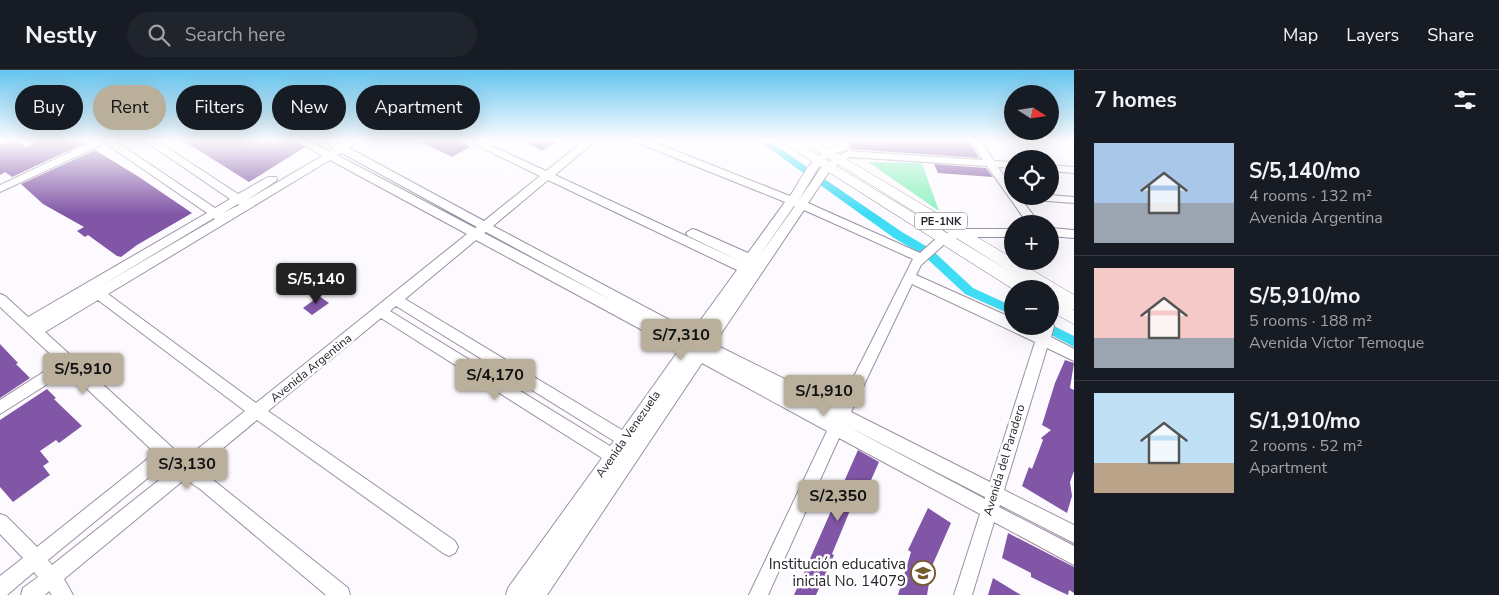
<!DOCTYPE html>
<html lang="en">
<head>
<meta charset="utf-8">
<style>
	body { margin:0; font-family:"Nunito Sans",sans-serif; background:#20242c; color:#f1f3f6; height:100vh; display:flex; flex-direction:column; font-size:19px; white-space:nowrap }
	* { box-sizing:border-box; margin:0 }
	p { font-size:16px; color:#9ea1a6 }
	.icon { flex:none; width:28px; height:28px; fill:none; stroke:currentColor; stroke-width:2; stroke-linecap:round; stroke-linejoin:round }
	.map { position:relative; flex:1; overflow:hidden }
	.drawer { display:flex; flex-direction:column; background:#171b24; width:425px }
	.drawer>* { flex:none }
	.guide { position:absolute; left:15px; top:15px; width:475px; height:45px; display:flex; gap:10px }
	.needle { width:32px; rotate:102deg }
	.tools { position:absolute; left:1004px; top:15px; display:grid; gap:10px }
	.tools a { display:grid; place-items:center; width:55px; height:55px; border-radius:50%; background:#171b24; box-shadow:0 5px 20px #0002; font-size:25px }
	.price { position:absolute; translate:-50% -42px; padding:0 11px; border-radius:5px; background:#b9af9b; color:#111; font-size:16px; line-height:32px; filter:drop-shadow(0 1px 2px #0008) }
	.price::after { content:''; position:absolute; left:50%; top:30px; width:15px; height:11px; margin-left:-8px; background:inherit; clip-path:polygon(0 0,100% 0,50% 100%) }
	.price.active { background:#222; color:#fff }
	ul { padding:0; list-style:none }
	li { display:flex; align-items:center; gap:15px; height:125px; padding:0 20px }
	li+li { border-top:1px solid #363941 }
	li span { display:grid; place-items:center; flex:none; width:140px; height:100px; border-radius:0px; color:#555 }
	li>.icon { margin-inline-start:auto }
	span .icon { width:60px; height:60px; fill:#fffc; stroke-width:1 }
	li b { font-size:21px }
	h2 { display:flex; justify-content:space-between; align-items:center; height:60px; padding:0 20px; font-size:21px }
	.tag { padding:0 18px; border-radius:22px; background:#171b24; box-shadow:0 5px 20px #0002; font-size:18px; line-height:45px }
	.tag.active { background:#b9af9b; color:#111 }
	header { display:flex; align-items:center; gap:30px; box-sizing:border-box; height:70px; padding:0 25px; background:#171b24; border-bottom:1px solid #363941 }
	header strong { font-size:24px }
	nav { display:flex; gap:28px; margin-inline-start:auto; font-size:18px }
	.search { width:350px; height:45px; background:#20242c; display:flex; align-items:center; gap:12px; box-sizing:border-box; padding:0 18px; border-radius:28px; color:#9ea1a6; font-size:19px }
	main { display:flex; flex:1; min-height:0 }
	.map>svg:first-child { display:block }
</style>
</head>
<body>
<header>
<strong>Nestly</strong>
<div class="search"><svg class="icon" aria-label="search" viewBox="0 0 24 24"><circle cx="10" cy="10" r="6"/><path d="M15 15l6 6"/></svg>Search here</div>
<nav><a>Map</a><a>Layers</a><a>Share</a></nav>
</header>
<main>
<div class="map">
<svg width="1074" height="525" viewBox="0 0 1074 525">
	<rect width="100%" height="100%" fill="#fdfaff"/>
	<!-- green -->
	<path fill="#8df1bf" d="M868 92 922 93 939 141Z"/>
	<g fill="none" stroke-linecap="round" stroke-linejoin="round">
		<!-- canal -->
		<path fill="#3fddf4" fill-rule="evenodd" d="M759 71H769L902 162 931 179 973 218 1012 236V245L965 224 923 185 894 168Z
			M1050 254 1074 266V277L1040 259 1038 256H1050Z"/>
	</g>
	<!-- building -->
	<path fill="#8156a6" d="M9 71H15L26 77 41 71H82L85 73 12 107 5 102 0 105V75Z
		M184 71H296L305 77 249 112Z
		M419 71H460L470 77 452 87Z
		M523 71H558L542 81Z
		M850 71H969L979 88 850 79Z
		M95 80 139 107 192 143 137 175 121 187 117 186 88 165 85 167 77 161 84 157 43 134 21 114Z
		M934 94 986 98 993 107 938 103Z
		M319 226 329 233 312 245 303 238Z
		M0 274 18 293 16 294 30 308 0 328Z
		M1065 290 1074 293 1070 318 1074 320V401L1070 412 1072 426 1067 443 1022 416 1029 397 1032 399 1043 370 1041 368 1051 360 1042 355 1055 313Z
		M47 319 56 328 54 329 58 333 82 356 59 373 56 370 40 381 49 392 43 396 50 405 13 432 0 417V350Z
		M858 380 879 392 857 442 851 438 832 484 834 485 816 525H794Z
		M928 438 951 453 932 496 927 525H898L911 482 908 480Z
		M1008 463 1074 497V523L1069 520 1068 525 1057 520 1031 507V503L1002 488Z
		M993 508 1021 525H988Z"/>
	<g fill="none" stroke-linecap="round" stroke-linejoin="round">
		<defs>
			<path id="minor" d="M94 71H115L215 138 230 129 145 71H157L238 124 268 107H276L277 109 276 111 247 130 322 86 298 71H310L330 81 334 78 323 71H335L341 74 347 71H359L349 78 484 151 540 106 468 71H481L546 101 584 71H595L555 105 742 192 688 166 686 163 692 159 696 160 748 183 785 132 638 73 637 71H651L790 126C805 104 810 84 838 76V71H848L849 74 847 80 832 84 821 93 799 130 823 95 848 81 983 90 971 71H981L994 91 1012 92V98L998 97 1012 118V126H1050V125L1074 127V133L1021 129 1040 154H1028L987 96 850 87 831 99 808 133 920 183 940 165 961 159H1012V167H961L948 171 921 195 916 205 1012 248V256H1030L1039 261 1040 256H1050V252H1052L1054 256 1051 267 1074 279V291L1047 278 1004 420 1074 455V473L1000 435 999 437 1074 476V495L994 452 972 525H954L980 444 839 368 768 525H749L827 361 702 293 547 525H506L508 518 602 388 381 248 268 341 455 471 458 477 455 483 449 486 443 483 257 350 198 399 212 409 348 518 350 525H326L200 419 185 409 64 509 73 525H52L49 521 45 525H21L23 518 38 507 34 502 7 525H0V506L23 488 0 464V444L6 446 37 477 155 383 68 301 0 344V330L59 292 0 237V224L5 226 28 247 207 143 105 73 0 122V115ZM342 83 477 157 475 158 337 85ZM330 90 467 164 256 333 108 224ZM548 110 737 200 692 262 493 156ZM238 134 239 135 223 143ZM794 136H795L758 188ZM804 140 913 189 839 336 714 274ZM214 148 215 149 99 217ZM486 162 613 231 484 163ZM476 170 679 280 622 360 405 229ZM912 214 1035 272 990 412 851 342ZM98 230 245 341 185 389 45 262ZM396 236 614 371 610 376 390 241ZM845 355 985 427V429ZM166 393 173 399 52 495 48 490Z
				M1050 95 1074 97V103L1050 101Z
				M1050 158 1074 160V168L1050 166Z"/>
			<path id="major" d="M780 71H795L1011 202 801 71H816L1012 188V191H1017L1074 225V239H1072L1074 240V254L1050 241V227H1052L1050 226V219H1038L1032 215 1034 219H1013Z"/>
		</defs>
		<!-- minor casing -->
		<use href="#minor" stroke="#9c90a4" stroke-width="2"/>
		<!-- major casing -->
		<use href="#major" stroke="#9c90a4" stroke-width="1"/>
		<!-- minor -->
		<use href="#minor" fill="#fff" fill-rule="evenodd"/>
		<!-- major -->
		<use href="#major" fill="#fff" fill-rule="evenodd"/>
	</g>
	<!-- sky -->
	<linearGradient id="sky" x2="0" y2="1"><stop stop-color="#64c4ed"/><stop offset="0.49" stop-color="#fefdff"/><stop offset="1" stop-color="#fefdff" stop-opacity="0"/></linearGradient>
	<rect width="1074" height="144" fill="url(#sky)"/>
	<!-- icons -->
	<defs>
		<symbol id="school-ring" viewBox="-11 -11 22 22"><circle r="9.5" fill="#fff" stroke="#745b2c" stroke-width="1.5"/><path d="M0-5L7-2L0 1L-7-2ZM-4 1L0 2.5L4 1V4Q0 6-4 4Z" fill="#745b2c"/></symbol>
	</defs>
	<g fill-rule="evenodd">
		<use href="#school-ring" x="909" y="489" width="28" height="28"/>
	</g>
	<g text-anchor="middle" stroke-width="5" stroke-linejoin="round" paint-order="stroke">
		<!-- shield labels -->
		<rect fill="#fff" stroke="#68656b" stroke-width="1" x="915" y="142.5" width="52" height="17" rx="4"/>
		<g font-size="11" font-weight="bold" fill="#28232b">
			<text x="941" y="155">PE-1NK</text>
		</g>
		<!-- street labels -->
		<g font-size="12" fill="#28232b" stroke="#fff">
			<text transform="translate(311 298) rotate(-39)" y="4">Avenida Argentina</text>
			<text transform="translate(628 364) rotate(-55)" y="4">Avenida Venezuela</text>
			<text transform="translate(1004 390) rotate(-73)" y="4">Avenida del Paradero</text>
		</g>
		<!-- near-poi labels -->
		<g font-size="15" fill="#28232b" stroke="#fff" text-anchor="end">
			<text x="906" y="499">Institución educativa<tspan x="906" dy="17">inicial No. 14079</tspan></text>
		</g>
	</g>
</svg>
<div class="tools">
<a><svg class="needle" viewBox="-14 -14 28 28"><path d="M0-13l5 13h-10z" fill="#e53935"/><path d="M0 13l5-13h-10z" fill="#9ea1a6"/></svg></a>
<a><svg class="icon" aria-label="locate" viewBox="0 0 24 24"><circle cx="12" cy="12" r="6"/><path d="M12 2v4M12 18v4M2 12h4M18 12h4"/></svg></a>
<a>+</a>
<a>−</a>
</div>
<b class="price active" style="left:316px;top:235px">S/5,140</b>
<b class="price" style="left:681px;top:291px">S/7,310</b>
<b class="price" style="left:83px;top:325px">S/5,910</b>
<b class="price" style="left:495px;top:331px">S/4,170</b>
<b class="price" style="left:824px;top:347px">S/1,910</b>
<b class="price" style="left:187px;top:420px">S/3,130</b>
<b class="price" style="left:838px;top:452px">S/2,350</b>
<div class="guide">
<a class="tag">Buy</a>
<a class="tag active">Rent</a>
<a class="tag">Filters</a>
<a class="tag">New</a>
<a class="tag">Apartment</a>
</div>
</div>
<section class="drawer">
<h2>7 homes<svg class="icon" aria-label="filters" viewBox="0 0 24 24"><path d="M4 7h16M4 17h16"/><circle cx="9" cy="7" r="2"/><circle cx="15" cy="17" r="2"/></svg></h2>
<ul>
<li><span style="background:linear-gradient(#a9c7e8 60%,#9aa5b1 0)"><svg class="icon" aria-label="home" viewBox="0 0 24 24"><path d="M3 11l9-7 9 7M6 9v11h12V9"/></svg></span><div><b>S/5,140/mo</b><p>4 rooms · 132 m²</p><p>Avenida Argentina</p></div></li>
<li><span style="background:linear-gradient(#f6c9c9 70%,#9aa5b1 0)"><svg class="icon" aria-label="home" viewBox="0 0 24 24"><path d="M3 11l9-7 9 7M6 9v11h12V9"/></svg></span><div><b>S/5,910/mo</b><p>5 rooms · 188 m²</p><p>Avenida Victor Temoque</p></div></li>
<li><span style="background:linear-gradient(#bfe0f5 70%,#b9a48a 0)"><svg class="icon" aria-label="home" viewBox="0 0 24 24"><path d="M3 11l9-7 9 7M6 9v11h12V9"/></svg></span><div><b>S/1,910/mo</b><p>2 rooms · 52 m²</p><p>Apartment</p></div></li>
</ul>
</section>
</main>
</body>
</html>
